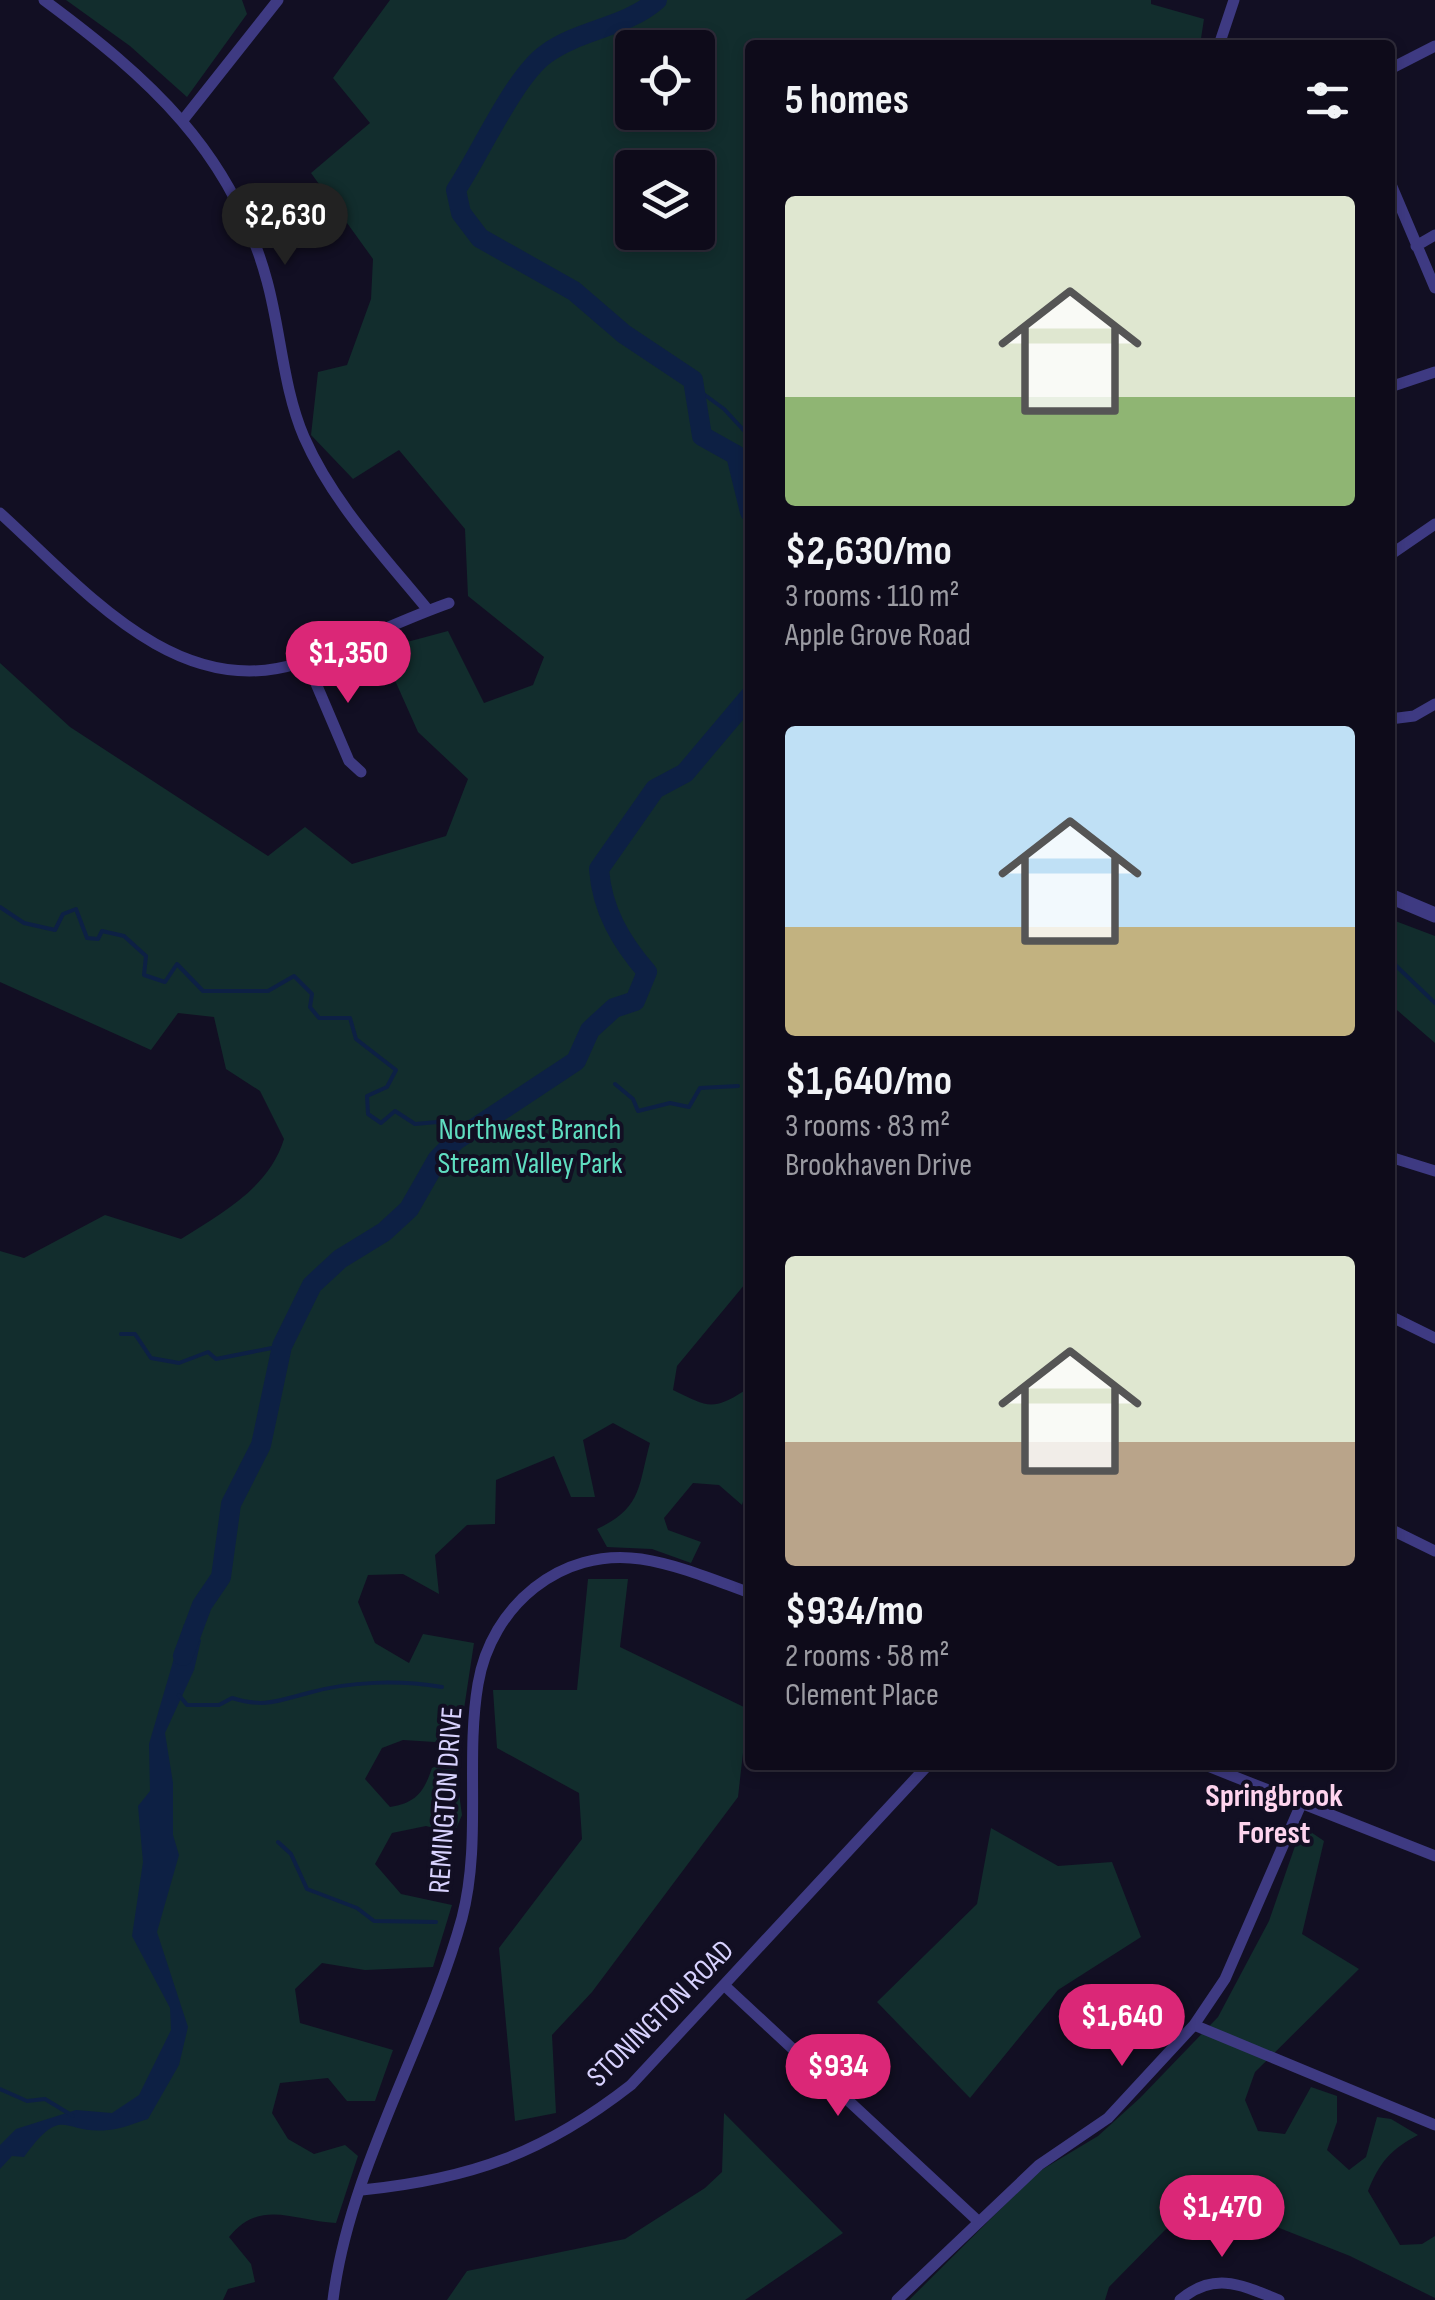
<!DOCTYPE html>
<html lang="en">
<head>
<meta charset="utf-8">
<style>
	body { margin:0; font-family:"Sofia Sans Condensed",sans-serif; background:#1c1927; color:#f1f3f6; height:100vh; display:flex; flex-direction:column; font-size:38px; white-space:nowrap }
	* { box-sizing:border-box; margin:0 }
	p { font-size:32px; color:#9b9ba2 }
	.icon { flex:none; width:55px; height:55px; fill:none; stroke:currentColor; stroke-width:2; stroke-linecap:round; stroke-linejoin:round }
	.map { position:relative; flex:1; overflow:hidden }
	.drawer { position:absolute; left:745px; top:40px; width:650px; height:1730px; display:flex; flex-direction:column; background:#0e0b1a; border-radius:10px; box-shadow:0 5px 15px #0003,0 0 0 2px #2e2b39 }
	.drawer>* { flex:none }
	.fabs { position:absolute; left:615px; top:30px; display:grid; gap:20px }
	.fabs a { display:grid; place-items:center; width:100px; height:100px; border-radius:10px; background:#0e0b1a; box-shadow:0 5px 15px #0003,0 0 0 2px #2e2b39; font-size:50px }
	.price { position:absolute; translate:-50% -85px; padding:0 22px; border-radius:35px; background:#db2777; color:#fff; font-size:32px; line-height:65px; filter:drop-shadow(0 2px 5px #0008) }
	.price::after { content:''; position:absolute; left:50%; top:60px; width:30px; height:22px; margin-left:-15px; background:inherit; clip-path:polygon(0 0,100% 0,50% 100%) }
	.price.active { background:#222; color:#fff }
	ul { padding:0; list-style:none }
	li { display:grid; align-content:center; gap:20px; height:530px; padding:0 40px }
	li span { display:grid; place-items:center; height:310px; border-radius:10px; color:#555 }
	li>.icon { margin-inline-start:auto }
	span .icon { width:180px; height:180px; fill:#fffc; stroke-width:1 }
	li b { font-size:42px }
	h2 { display:flex; justify-content:space-between; align-items:center; height:120px; padding:0 40px; font-size:42px }
	.map>svg:first-child { display:block }
</style>
</head>
<body>
<div class="map">
<svg width="1435" height="2300" viewBox="0 0 1435 2300">
	<rect width="100%" height="100%" fill="#120f23"/>
	<!-- green -->
	<path fill="#122d2d" fill-rule="evenodd" d="M66 0H242L247 14 187 97 130 46Z
		M390 0H1151V4L1204 19 1200 45H750V1278L677 1366 673 1390C707 1406 711 1412 744 1391L750 1396V1477L742 1505 719 1485 693 1483 664 1518 668 1530 701 1542 691 1563 652 1549 607 1547 597 1529C642 1508 638 1487 650 1443L613 1423 583 1440 595 1497H571L554 1456 496 1480 495 1524 467 1525 435 1555 439 1594 403 1574 368 1575 358 1602 375 1643 409 1663 423 1634 474 1643 462 1722 435 1742 403 1740 382 1748 365 1779 390 1807C416 1803 424 1792 432 1768L454 1758 462 1815 454 1833 426 1826 392 1833 375 1864 401 1894 452 1905 433 1967 365 1970 322 1963 295 1989 300 2023 393 2050 375 2101H347L328 2078 280 2083 272 2113 288 2139 314 2154 345 2145 358 2156 336 2223C294 2221 260 2198 229 2237L251 2264 255 2282 228 2289 223 2300H0V1251L24 1258 105 1215 181 1239C222 1213 269 1188 284 1139L260 1091 226 1069 214 1017 178 1013 151 1050 0 982V663L70 727 268 856 305 827 352 864 446 836 468 779 418 732 381 649 448 631 484 703 533 685 544 657 468 596 465 529 399 450 353 479 311 435 318 372 347 365 371 299 373 259 311 173 370 123 333 78ZM632 48H698V112H632ZM632 168H698V232H632Z
		M1390 919 1435 936V1043L1390 1004Z
		M588 1579H628L620 1647 748 1709 738 1797 592 1992 552 2035 556 2113 515 2121 499 1948 582 1839 579 1793 497 1748 493 1690H577Z
		M1302 1826 1324 1841 1302 1934 1359 1969 1255 2072 1245 2100 1258 2131 1285 2134 1311 2087 1337 2096V2122L1327 2150 1349 2170 1366 2157 1377 2117 1391 2119 1418 2135C1391 2149 1379 2163 1368 2191L1400 2245 1422 2244 1435 2236V2298L1350 2256 1247 2215 1166 2229 1109 2287 1105 2300H909L1038 2172 1098 2136 1140 2098 1218 2017 1269 1921Z
		M991 1828 1058 1866 1112 1862 1141 1937 1058 1990 970 2098 877 2002 977 1904Z
		M724 2113 843 2233 745 2300H447L467 2271 625 2239 705 2188 722 2172Z"/>
	<!-- water -->
	<path fill="#0d2044" d="M184 1624 201 1640 194 1670 165 1733 173 1783V1835L179 1855 157 1932 188 2027 179 2065 148 2119C135 2123 121 2129 108 2130 62 2135 64 2102 24 2157L12 2156 0 2169V2145L16 2129 76 2110 112 2113 139 2095 171 2030 170 2008 132 1936 143 1862 138 1806 150 1791 149 1744Z"/>
	<g fill="none" stroke-linecap="round" stroke-linejoin="round">
		<!-- stream -->
		<path stroke="#0d2044" stroke-width="4" d="M694 387 724 409 750 437
			M0 907 24 923 55 930 63 914 76 909 87 938 98 939 102 931 124 936 146 956 144 975 165 982 177 964 203 991H268L294 976 312 994 310 1007 319 1018H350L356 1039 396 1070 387 1087 367 1096 368 1114 381 1123 395 1111 415 1124 437 1122 455 1141
			M1390 960 1435 1003
			M615 1084 633 1099 638 1111 670 1103 689 1107 700 1088 738 1086
			M121 1334H135L151 1358 179 1363 208 1352 216 1359 282 1346
			M179 1695 187 1705H219L232 1698C264 1708 277 1701 308 1693 350 1681 399 1680 442 1687
			M278 1842 291 1854 307 1889 357 1908 374 1921 436 1922
			M0 2089 27 2101 45 2099 73 2116"/>
		<!-- river -->
		<path stroke="#0d2044" stroke-width="20" d="M657 0C625 28 580 29 546 54 514 77 480 154 456 190L461 213 480 238 574 291 624 334 693 380 702 436 736 455 750 512
			M183 1656 202 1605 221 1577 231 1504 261 1445 282 1346 312 1285 340 1259 384 1232 409 1209 437 1160 455 1141 576 1061 590 1030 614 1008 635 1001 647 972C621 942 602 910 599 869L655 789 685 773 750 696"/>
		<!-- minor -->
		<path stroke="#3e3a82" stroke-width="11" d="M44 0C148 77 232 151 267 281 281 332 283 388 304 437 333 503 383 555 428 610
			M1219 45 1234 0
			M1390 69 1435 46
			M183 120 278 0
			M1390 182 1435 288
			M1416 246 1435 235
			M1390 387 1435 372
			M0 513C81 586 176 703 299 663 350 646 398 621 449 603
			M1390 555 1435 524
			M306 660 349 761 361 772
			M1390 719 1414 716 1435 704
			M1390 1157 1435 1171
			M1390 1316 1435 1338
			M1390 1529 1435 1551
			M1205 1765 1435 1856
			M725 1986 979 2222
			M1194 2025 1435 2125
			M362 2190C471 2179 544 2153 631 2085L928 1765
			M333 2300C349 2169 427 2045 462 1918 482 1841 465 1761 478 1684 491 1606 561 1547 641 1559 679 1565 714 1580 750 1593
			M897 2300 1039 2165 1108 2118 1194 2025 1225 1979 1302 1802
			M1180 2300C1214 2271 1242 2285 1279 2300"/>
		<!-- tertiary -->
		<path stroke="#3e3a82" stroke-width="15" d="M1390 896 1435 915"/>
	</g>
	<g text-anchor="middle" stroke-width="8" stroke-linejoin="round" paint-order="stroke">
		<!-- park labels -->
		<g font-size="30" fill="#5fddc0" stroke="#120f23">
			<text x="530" y="1139">Northwest Branch<tspan x="530" dy="34">Stream Valley Park</tspan></text>
		</g>
		<!-- street labels -->
		<g font-size="30" fill="#d8d2fe" stroke="#120f23">
			<text transform="translate(445 1800) rotate(-86)" y="10">REMINGTON DRIVE</text>
			<text transform="translate(660 2013) rotate(-45)" y="10">STONINGTON ROAD</text>
		</g>
		<!-- neighbourhood labels -->
		<g font-size="32" font-weight="bold" fill="#fed4ee" stroke="#120f23">
			<text x="1274" y="1806">Springbrook<tspan x="1274" dy="37">Forest</tspan></text>
		</g>
	</g>
</svg>
<div class="fabs">
<a><svg class="icon" aria-label="locate" viewBox="0 0 24 24"><circle cx="12" cy="12" r="6"/><path d="M12 2v4M12 18v4M2 12h4M18 12h4"/></svg></a>
<a><svg class="icon" aria-label="layers" viewBox="0 0 24 24"><path d="M12 4l9 5-9 5-9-5zM3 14l9 5 9-5"/></svg></a>
</div>
<b class="price active" style="left:285px;top:268px">$2,630</b>
<b class="price" style="left:348px;top:706px">$1,350</b>
<b class="price" style="left:1122px;top:2069px">$1,640</b>
<b class="price" style="left:838px;top:2119px">$934</b>
<b class="price" style="left:1222px;top:2260px">$1,470</b>
<section class="drawer">
<h2>5 homes<svg class="icon" aria-label="filters" viewBox="0 0 24 24"><path d="M4 7h16M4 17h16"/><circle cx="9" cy="7" r="2"/><circle cx="15" cy="17" r="2"/></svg></h2>
<ul>
<li><span style="background:linear-gradient(#dfe7d0 65%,#8fb573 0)"><svg class="icon" aria-label="home" viewBox="0 0 24 24"><path d="M3 11l9-7 9 7M6 9v11h12V9"/></svg></span><div><b>$2,630/mo</b><p>3 rooms · 110 m²</p><p>Apple Grove Road</p></div></li>
<li><span style="background:linear-gradient(#bfe0f5 65%,#c2b280 0)"><svg class="icon" aria-label="home" viewBox="0 0 24 24"><path d="M3 11l9-7 9 7M6 9v11h12V9"/></svg></span><div><b>$1,640/mo</b><p>3 rooms · 83 m²</p><p>Brookhaven Drive</p></div></li>
<li><span style="background:linear-gradient(#dfe7d0 60%,#b9a48a 0)"><svg class="icon" aria-label="home" viewBox="0 0 24 24"><path d="M3 11l9-7 9 7M6 9v11h12V9"/></svg></span><div><b>$934/mo</b><p>2 rooms · 58 m²</p><p>Clement Place</p></div></li>
</ul>
</section>
</div>
</body>
</html>
